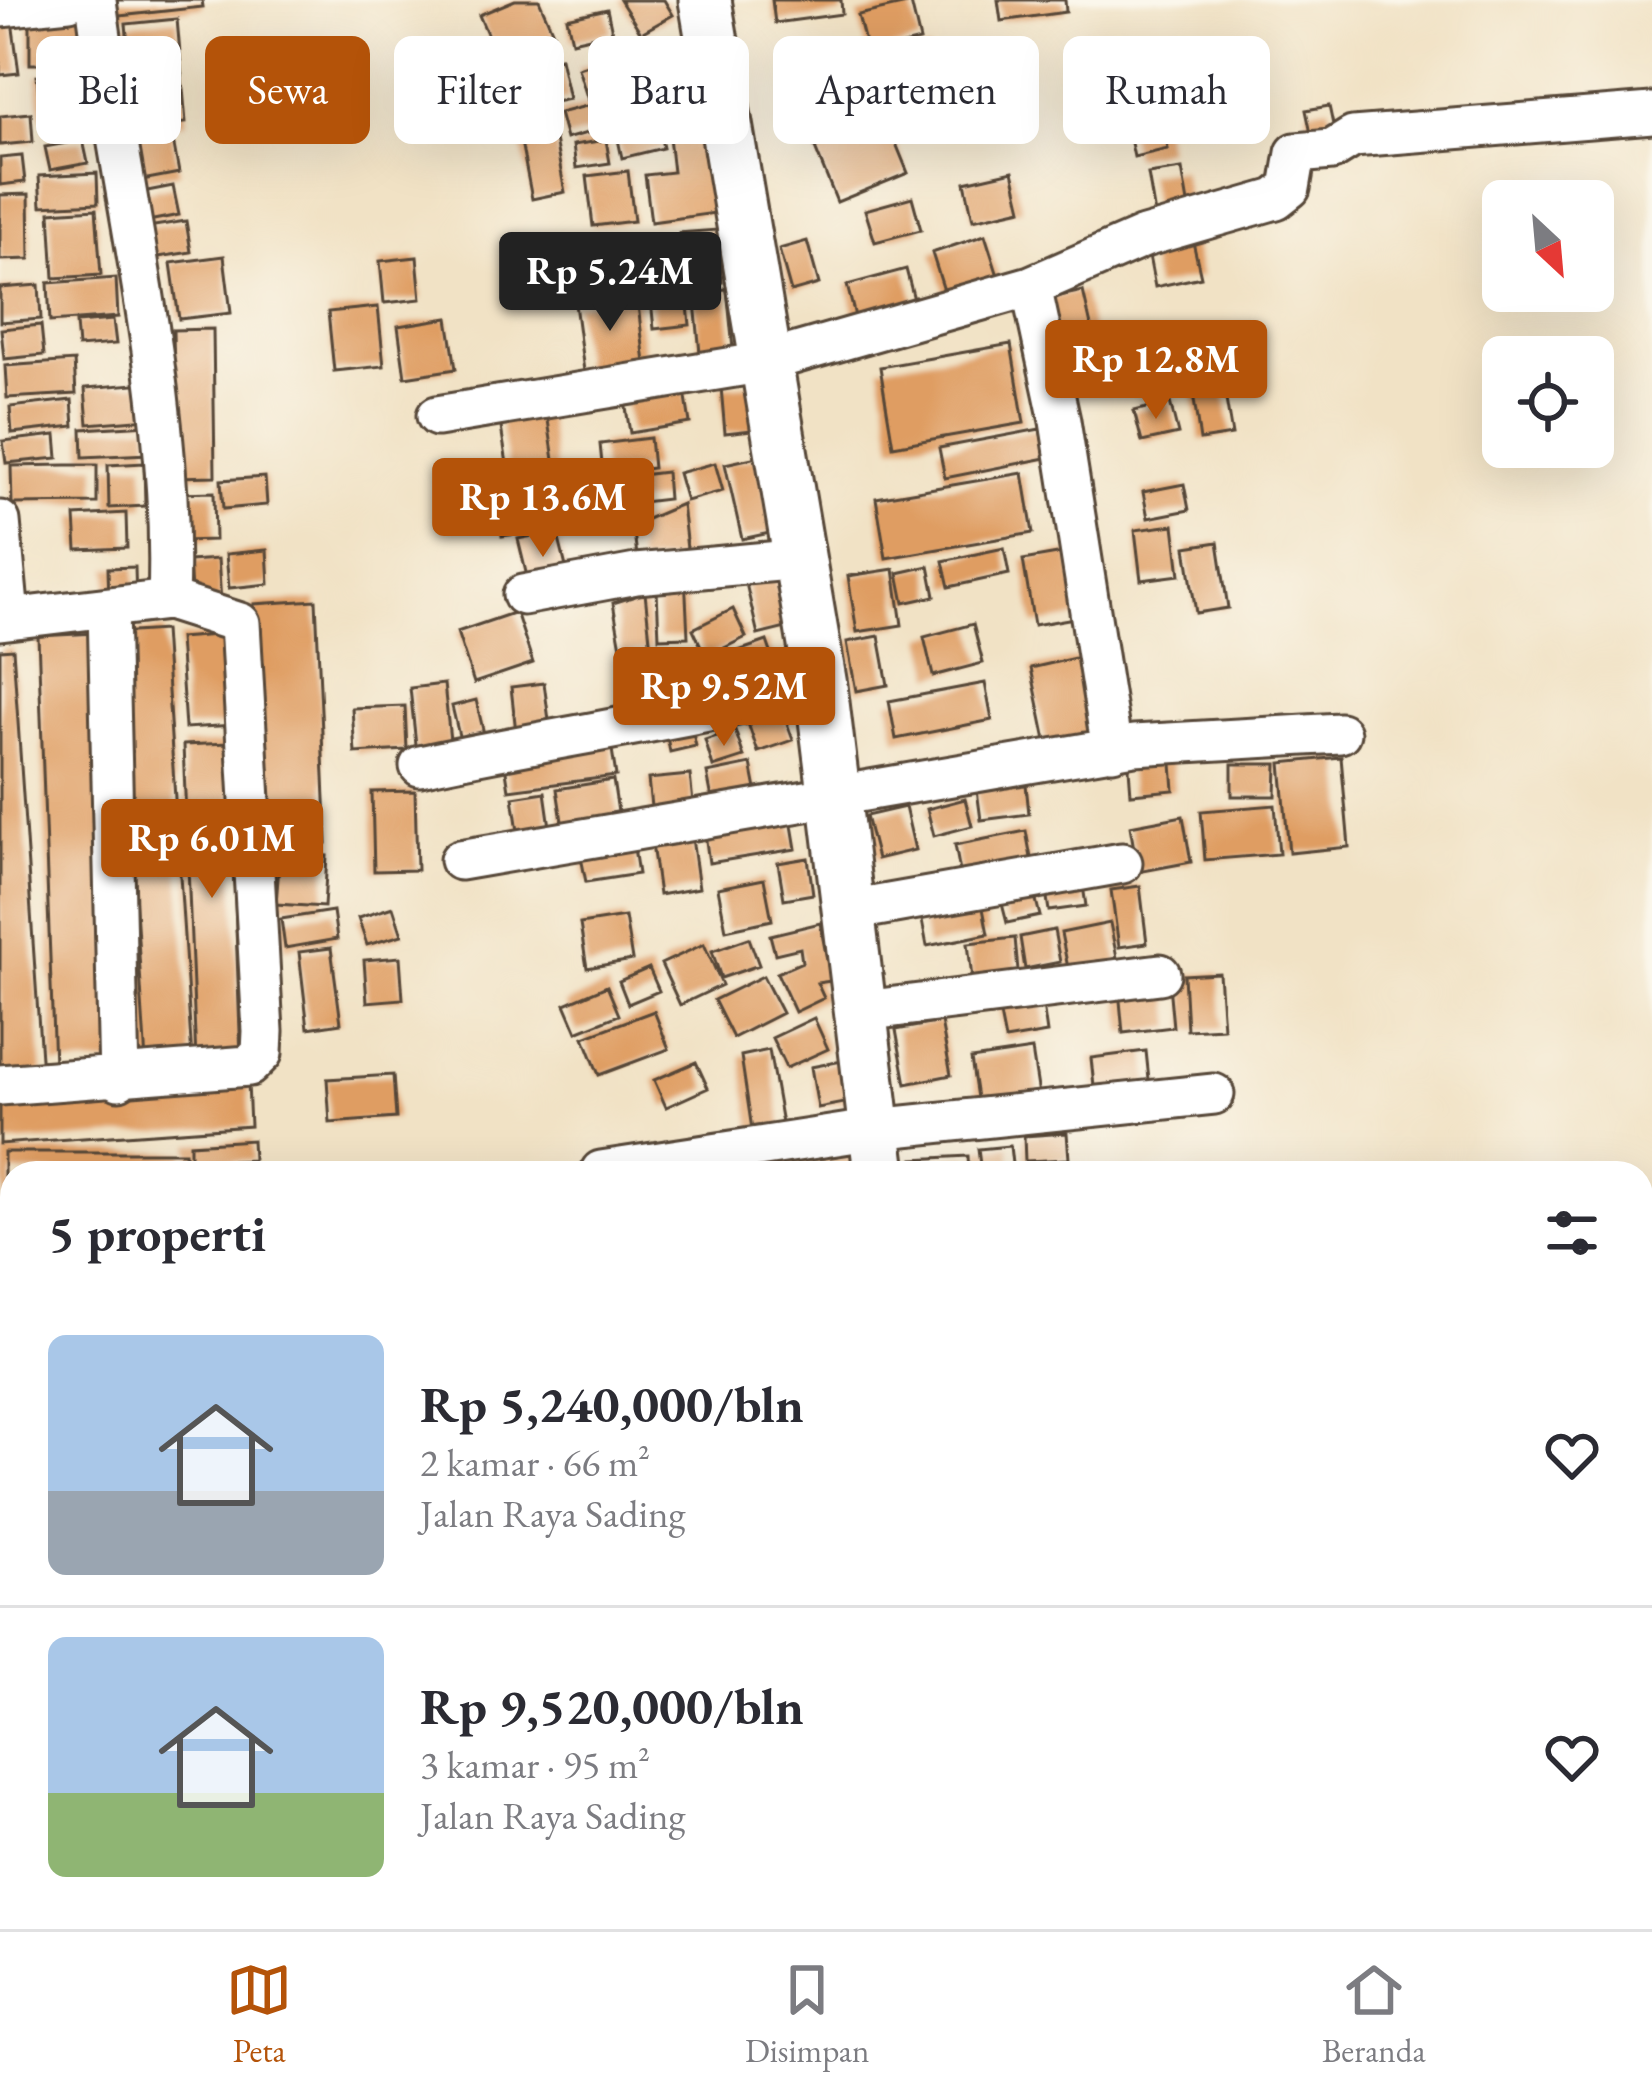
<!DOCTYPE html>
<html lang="id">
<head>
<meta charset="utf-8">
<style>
	body { margin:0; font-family:"EB Garamond",serif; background:#f2f2f3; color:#2b2b33; height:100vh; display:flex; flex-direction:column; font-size:45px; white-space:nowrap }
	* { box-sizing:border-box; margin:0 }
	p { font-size:39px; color:#7c7c81 }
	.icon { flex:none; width:66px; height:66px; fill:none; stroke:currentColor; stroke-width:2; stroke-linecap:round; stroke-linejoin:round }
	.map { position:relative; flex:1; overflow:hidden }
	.drawer { position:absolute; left:0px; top:1161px; width:1653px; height:768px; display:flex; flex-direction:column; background:#fff; border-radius:36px 36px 0 0; box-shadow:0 12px 48px #0002 }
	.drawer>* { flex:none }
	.banner { position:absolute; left:36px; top:36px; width:1581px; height:108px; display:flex; gap:24px }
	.needle { width:78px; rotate:154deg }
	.buttons { position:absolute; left:1482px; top:180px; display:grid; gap:24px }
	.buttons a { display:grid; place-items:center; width:132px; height:132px; border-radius:18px; background:#fff; box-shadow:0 12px 48px #0002; font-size:60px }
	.price { position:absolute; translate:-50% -102px; padding:0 27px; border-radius:12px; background:#b45309; color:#fff; font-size:39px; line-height:78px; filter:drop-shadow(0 3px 6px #0008) }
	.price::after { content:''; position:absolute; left:50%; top:72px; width:36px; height:27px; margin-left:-18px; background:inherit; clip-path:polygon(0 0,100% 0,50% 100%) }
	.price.on { background:#222; color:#fff }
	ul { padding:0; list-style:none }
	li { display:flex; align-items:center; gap:36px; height:300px; padding:0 48px }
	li+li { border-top:3px solid #e1e1e2 }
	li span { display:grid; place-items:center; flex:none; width:336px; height:240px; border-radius:18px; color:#555 }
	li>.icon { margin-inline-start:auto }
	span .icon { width:144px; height:144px; fill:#fffc; stroke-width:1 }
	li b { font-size:51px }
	h2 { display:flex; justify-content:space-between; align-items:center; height:144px; padding:0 48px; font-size:51px }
	.chip { padding:0 42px; border-radius:18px; background:#fff; box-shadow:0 12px 48px #0002; font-size:42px; line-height:108px }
	.chip.on { background:#b45309; color:#fff }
	.menu { display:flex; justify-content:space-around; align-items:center; height:168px; border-top:3px solid #e1e1e2; background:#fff; font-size:33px; color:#7c7c81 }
	.menu a { display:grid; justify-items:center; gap:6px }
	.menu .on { color:#b45309 }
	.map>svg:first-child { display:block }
</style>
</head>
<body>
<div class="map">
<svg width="1652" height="1929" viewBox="0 0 1652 1929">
	<rect width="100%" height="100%" fill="#fbf7ec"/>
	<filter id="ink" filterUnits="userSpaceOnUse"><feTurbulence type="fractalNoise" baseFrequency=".00833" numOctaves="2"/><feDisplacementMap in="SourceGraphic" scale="24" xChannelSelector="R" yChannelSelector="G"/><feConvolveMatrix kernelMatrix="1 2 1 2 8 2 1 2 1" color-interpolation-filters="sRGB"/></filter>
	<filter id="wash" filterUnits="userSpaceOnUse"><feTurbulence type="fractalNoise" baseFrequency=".004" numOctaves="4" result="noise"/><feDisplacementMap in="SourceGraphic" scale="48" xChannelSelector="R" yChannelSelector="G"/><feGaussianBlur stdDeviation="2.7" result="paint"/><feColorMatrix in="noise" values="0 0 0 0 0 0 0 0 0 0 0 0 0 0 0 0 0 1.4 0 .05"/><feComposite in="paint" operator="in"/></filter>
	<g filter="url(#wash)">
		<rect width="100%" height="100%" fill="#f1e2c5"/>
		<g id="blocks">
			<!-- building -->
			<path fill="#df9d62" d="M109 0H202L203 7 110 17Z
				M515 0H539L555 37 499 61 479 15Z
				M620 0H664L673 15 641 33Z
				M772 0H841L842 14 775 23Z
				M998 0H1065L1066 12 1001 21Z
				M911 3 920 41 868 54 858 15Z
				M84 8 91 64H30V19Z
				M607 9 612 32 572 41 567 18Z
				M177 19 186 123 136 127 126 24Z
				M12 21 19 73 0 75V23Z
				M639 48 649 81 588 100 578 68Z
				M929 49 942 84 862 114 849 80Z
				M829 57 835 85 797 94 789 66Z
				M560 58 569 99 516 110 507 69Z
				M68 73 73 116 41 119 37 76Z
				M652 98 663 148 622 158 611 107Z
				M598 103 605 128 566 139 559 113Z
				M837 103 844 125 799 140 792 117Z
				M1329 106 1336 139 1313 143 1306 110Z
				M31 113 33 142 0 145V116Z
				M1160 113 1168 149 1134 157 1126 120Z
				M550 114 565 192 532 199 517 121Z
				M886 119 908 173 837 202 815 148Z
				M706 125 715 213 651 222 645 175 673 172 668 128Z
				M171 129 179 173 137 181 129 137Z
				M83 140 88 163 50 170 45 147Z
				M606 140 610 163 576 168 573 145Z
				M22 156 25 182 0 185V158Z
				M1182 169 1189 209 1155 215 1148 174Z
				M628 171 634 221 593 226 587 176Z
				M1013 171 1022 209 973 220 965 182Z
				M97 173 98 203 41 206 39 176Z
				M173 186 179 215 133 224 127 195Z
				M29 194 30 259 0 260V195Z
				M912 197 921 230 875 242 865 210Z
				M96 209 101 275 54 278 50 212Z
				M186 221 191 252 139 260 135 229Z
				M717 230 722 282 684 285 679 233Z
				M985 235 1000 282 947 300 932 253Z
				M675 236 677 279 654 281 651 238Z
				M807 241 819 284 791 292 779 249Z
				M602 242 607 292 577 294 573 244Z
				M1193 242 1201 277 1155 287 1148 251Z
				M224 256 231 313 179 319 171 263Z
				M417 257 421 299 384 303 380 261Z
				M906 269 916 307 857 324 847 285Z
				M116 278 118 317 50 322 48 283Z
				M39 285 41 319 0 322V288Z
				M686 287 690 325 654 329 650 291Z
				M727 289 733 349 700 353 694 292Z
				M1083 291 1101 369 1059 378 1042 300Z
				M637 297 645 363 584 371 575 304Z
				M378 307 384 366 334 371 328 312Z
				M448 318 456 369 405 377 398 326Z
				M113 320 116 344 78 347 76 323Z
				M41 325 44 355 4 359 1 329Z
				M213 329 215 476 176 477 173 330Z
				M1011 344 1024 423 893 446 880 367Z
				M74 361 76 394 7 398 5 366Z
				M683 379 690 423 630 433 623 389Z
				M146 383 149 419 88 424 85 388Z
				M758 384 761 429 725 433 721 387Z
				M1224 388 1232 435 1200 440 1193 393Z
				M72 400 74 426 12 433 10 407Z
				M1170 402 1178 434 1142 442 1134 411Z
				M546 407 556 473 510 482 499 415Z
				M148 425 149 454 83 457 82 429Z
				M1040 429 1046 458 945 478 939 448Z
				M56 435 58 458 6 463 3 441Z
				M650 438 653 468 603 474 600 444Z
				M757 457 774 532 742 539 725 464Z
				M144 463 145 506 109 508 108 465Z
				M715 463 723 491 686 501 678 473Z
				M66 465H97V503L12 504 11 466Z
				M666 472 668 499 592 508 589 481Z
				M1023 473 1033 533 886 558 876 498Z
				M265 477 267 505 223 509 221 480Z
				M1184 484 1189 510 1148 518 1143 492Z
				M214 492 215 540 180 541 178 493Z
				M554 501 558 528 502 536 499 509Z
				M682 504 688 558 638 563 633 525Z
				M126 513 127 548 77 550 75 516Z
				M1174 525 1180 575 1141 580 1135 530Z
				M557 531 569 579 530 589 518 539Z
				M1218 542 1228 608 1196 613 1186 547Z
				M1004 548 1009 574 949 587 943 561Z
				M267 550 269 584 229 588 226 554Z
				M1069 552 1080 617 1034 625 1023 560Z
				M218 559 221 602 192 605 189 561Z
				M929 566 935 596 904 603 898 573Z
				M135 567 136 602 109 604 108 568Z
				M894 569 902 625 857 632 848 576Z
				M774 573 786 628 758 635 745 579Z
				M685 575 688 637 659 638 657 590Z
				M645 593 651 649 622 653 613 603Z
				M316 600 327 843 264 847 254 604Z
				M733 609 746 637 706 657 693 629Z
				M516 612 533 663 474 683 457 632Z
				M973 624 983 663 933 676 924 637Z
				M164 630 192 1059 146 1062 118 633Z
				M98 633 114 1063 54 1065 38 636Z
				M230 634 235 725 185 728 179 638Z
				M879 636 888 685 856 691 847 642Z
				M767 641 781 681 722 703 707 662Z
				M13 649 42 1073 0 1077V650Z
				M693 654 702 702 631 716 621 668Z
				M1079 657 1096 739 1048 750 1031 668Z
				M544 683 550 728 516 732 511 687Z
				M985 683 992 720 896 739 889 701Z
				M444 684 451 750 417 754 410 688Z
				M476 700 484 734 460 740 452 706Z
				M779 701 793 740 758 752 744 712Z
				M405 706 407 750 355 753 352 708Z
				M691 726 696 746 670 752 666 732Z
				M735 730 744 757 713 767 705 740Z
				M229 743 241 1059 196 1060 183 745Z
				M611 743 616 776 509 790 504 758Z
				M1171 751 1174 790 1131 794 1128 755Z
				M1341 757 1349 847 1289 853 1281 763Z
				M751 764 759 805 715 814 707 773Z
				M1232 764H1277L1276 796H1232Z
				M690 775 694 812 652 816 648 779Z
				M613 780 620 825 564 834 557 789Z
				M1026 784 1029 814 981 820 977 790Z
				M415 791 417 870 374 871 372 792Z
				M545 792 551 834 519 838 513 797Z
				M965 799 972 826 934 836 927 809Z
				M1275 805 1279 854 1205 860 1201 811Z
				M905 807 915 850 877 859 866 816Z
				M1183 816 1191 862 1138 872 1130 826Z
				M791 819 796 849 709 863 705 833Z
				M1026 831 1034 874 963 888 955 845Z
				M692 838 699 888 659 895 652 844Z
				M634 848 638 874 586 882 581 857Z
				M280 853 327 856 324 907 276 904Z
				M808 858 813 894 784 899 778 863Z
				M764 879 772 920 726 930 718 888Z
				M1082 879 1086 906 1049 911 1045 884Z
				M1032 884 1040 916 1007 923 999 892Z
				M1140 886 1147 943 1119 947 1111 890Z
				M982 903 988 934 927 946 921 915Z
				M393 907 402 935 367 945 358 918Z
				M333 911 337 939 285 948 281 919Z
				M625 917 632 960 587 968 580 924Z
				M820 923 831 981 817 983 824 998 795 1012 777 973 802 962 800 948 775 954 770 935Z
				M1110 923 1119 968 1070 978 1061 933Z
				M1054 930 1060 962 1025 969 1020 937Z
				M749 938 759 965 721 978 712 951Z
				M1015 938 1019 982 973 988 968 943Z
				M704 944 722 985 680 1005 661 964Z
				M331 948 341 1023 308 1028 299 952Z
				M400 957 403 999 367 1002 364 960Z
				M649 968 659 991 628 1004 619 981Z
				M1219 973 1223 1028 1187 1030 1184 975Z
				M763 976 782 1013 733 1038 714 1000Z
				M1169 984 1173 1027 1123 1033 1119 990Z
				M607 986 619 1015 577 1032 565 1004Z
				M1042 998 1047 1033 1005 1040 998 1005Z
				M654 1011 669 1049 599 1075 584 1037Z
				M814 1018 828 1049 786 1068 772 1038Z
				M941 1022 951 1075 906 1084 896 1030Z
				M769 1050 783 1129 753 1136 741 1056Z
				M1032 1050 1040 1101 979 1111 971 1059Z
				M1146 1051 1150 1089 1095 1095 1091 1058Z
				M842 1061 849 1102 818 1108 811 1067Z
				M696 1062 708 1088 666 1107 654 1080Z
				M393 1075 396 1118 330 1123 327 1079Z
				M248 1083 250 1126 0 1144V1100Z
				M1067 1133 1069 1159 1025 1161 1024 1136Z
				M252 1140 253 1160 218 1162V1173H190V1144Z
				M854 1142 859 1173H776L773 1156Z
				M1010 1146 1013 1173H981L978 1149Z
				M4 1152H185V1173H12V1209H4Z
				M968 1156 969 1173H915L914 1159Z
				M258 1166V1173H226V1167Z
				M12 1246V1396L6 1397 0 1247Z
				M0 1423H12V1473L0 1474Z
				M12 1526V1590L0 1592V1527Z
				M12 1612V1658L0 1660V1614Z
				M12 1744V1796H9L4 1745Z
				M556 1917H605V1919L558 1928Z
				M871 1917H908L910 1929H873Z
				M922 1917H954L956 1929H924Z
				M1039 1917H1109L1110 1929H1040Z
				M1149 1917H1188L1192 1929H1153Z
				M1245 1917H1343L1345 1929H1248Z
				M1385 1917H1421V1921L1387 1927Z"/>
		</g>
	</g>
	<g filter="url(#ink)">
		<use href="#blocks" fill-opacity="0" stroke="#564637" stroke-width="3"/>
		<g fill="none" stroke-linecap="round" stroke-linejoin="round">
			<defs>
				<path id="minor" d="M96 0C121 199 176 398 168 600
					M0 7 69 0
					M1031 286 1060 421 1112 750
					M437 416 765 362 1031 286 1144 237 1276 199 1290 188 1296 153 1332 150 1353 137 1652 113
					M0 521 9 617
					M523 595 636 574 801 559
					M108 609 119 1080
					M0 620 168 600 240 623 263 1031 262 1053 249 1066 0 1085
					M420 766C553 737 689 719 821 686
					M460 860 1134 745 1340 733
					M849 911 1122 863
					M863 1011 1160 974
					M601 1171 876 1129 1214 1094
					M0 1238 12 1236
					M0 1407H12
					M0 1481 12 1480
					M0 1704 12 1703"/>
				<path id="tertiary" d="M705 0 821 686 880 1173
					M991 1917 992 1929"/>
			</defs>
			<!-- minor casing -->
			<use href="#minor" stroke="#564637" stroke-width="45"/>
			<!-- tertiary casing -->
			<use href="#tertiary" stroke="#564637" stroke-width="57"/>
			<!-- minor -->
			<use href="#minor" stroke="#fff" stroke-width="39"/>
			<!-- tertiary -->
			<use href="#tertiary" stroke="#fff" stroke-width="51"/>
		</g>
	</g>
</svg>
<div class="buttons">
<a><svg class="needle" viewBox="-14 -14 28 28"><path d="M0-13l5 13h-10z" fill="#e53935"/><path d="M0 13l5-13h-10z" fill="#7c7c81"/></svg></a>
<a><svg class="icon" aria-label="locate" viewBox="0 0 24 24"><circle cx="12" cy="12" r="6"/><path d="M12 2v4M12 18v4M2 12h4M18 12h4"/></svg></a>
</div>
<b class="price on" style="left:610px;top:334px">Rp 5.24M</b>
<b class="price" style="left:1156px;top:422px">Rp 12.8M</b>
<b class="price" style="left:543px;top:560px">Rp 13.6M</b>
<b class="price" style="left:724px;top:749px">Rp 9.52M</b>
<b class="price" style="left:212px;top:901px">Rp 6.01M</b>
<div class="banner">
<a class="chip">Beli</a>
<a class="chip on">Sewa</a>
<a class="chip">Filter</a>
<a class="chip">Baru</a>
<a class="chip">Apartemen</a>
<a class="chip">Rumah</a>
</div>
<section class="drawer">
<h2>5 properti<svg class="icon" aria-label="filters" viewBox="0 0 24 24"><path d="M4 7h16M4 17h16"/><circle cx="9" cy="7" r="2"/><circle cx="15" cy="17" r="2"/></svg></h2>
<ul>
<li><span style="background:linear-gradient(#a9c7e8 65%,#9aa5b1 0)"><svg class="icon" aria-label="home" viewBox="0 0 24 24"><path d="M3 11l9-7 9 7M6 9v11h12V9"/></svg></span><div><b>Rp 5,240,000/bln</b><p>2 kamar · 66 m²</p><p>Jalan Raya Sading</p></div><svg class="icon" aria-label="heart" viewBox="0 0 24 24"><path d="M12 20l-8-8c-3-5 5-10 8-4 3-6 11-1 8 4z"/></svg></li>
<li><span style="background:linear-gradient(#a9c7e8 65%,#8fb573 0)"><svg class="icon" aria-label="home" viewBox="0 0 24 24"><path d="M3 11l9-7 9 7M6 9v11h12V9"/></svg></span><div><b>Rp 9,520,000/bln</b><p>3 kamar · 95 m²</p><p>Jalan Raya Sading</p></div><svg class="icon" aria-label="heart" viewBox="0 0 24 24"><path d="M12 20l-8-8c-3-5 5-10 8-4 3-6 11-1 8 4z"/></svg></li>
</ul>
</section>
</div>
<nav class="menu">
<a class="on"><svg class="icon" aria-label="map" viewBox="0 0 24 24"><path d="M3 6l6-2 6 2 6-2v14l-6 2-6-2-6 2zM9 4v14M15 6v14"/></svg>Peta</a>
<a><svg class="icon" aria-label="saved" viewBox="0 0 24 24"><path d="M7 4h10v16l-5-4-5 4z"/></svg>Disimpan</a>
<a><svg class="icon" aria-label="home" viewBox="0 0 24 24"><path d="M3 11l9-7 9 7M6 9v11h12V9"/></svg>Beranda</a>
</nav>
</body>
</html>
